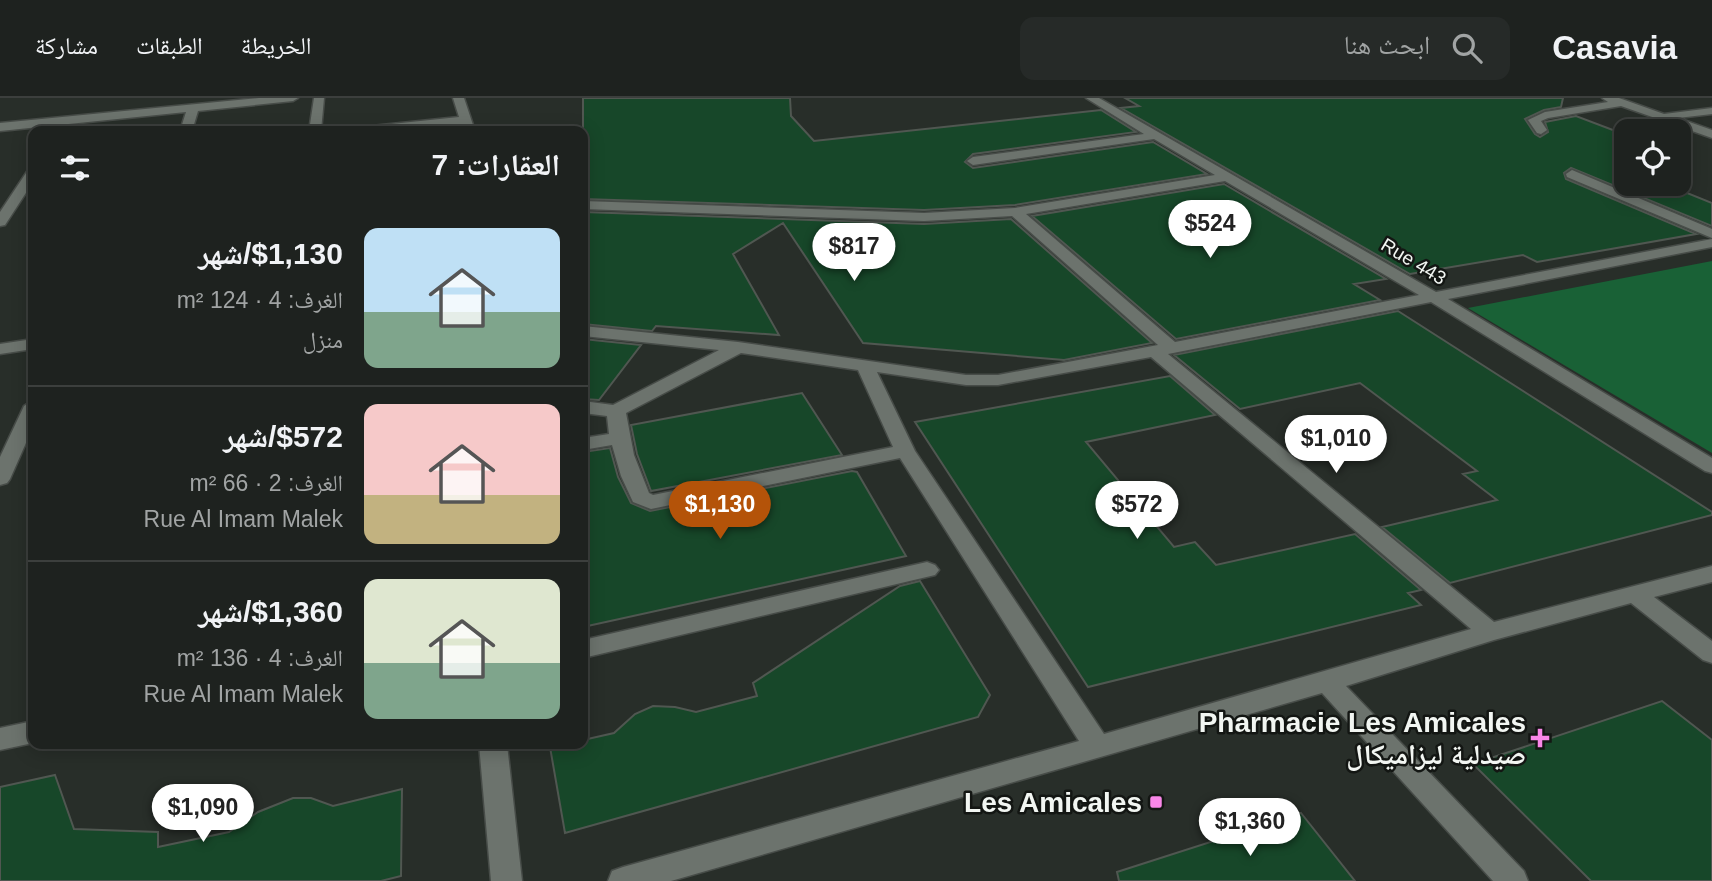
<!DOCTYPE html>
<html lang="ar">
<head>
<meta charset="utf-8">
<style>
	body { margin:0; font-family:Arial,"Noto Naskh Arabic",sans-serif; background:#262a28; color:#f1f3f6; direction:rtl; height:100vh; display:flex; flex-direction:column; font-size:26px; white-space:nowrap }
	* { box-sizing:border-box; margin:0 }
	p { font-size:23px; color:#a1a4a4 }
	.icon { flex:none; width:38px; height:38px; fill:none; stroke:currentColor; stroke-width:2; stroke-linecap:round; stroke-linejoin:round }
	.map { position:relative; flex:1; overflow:hidden; direction:ltr }
	.side { position:absolute; left:28px; top:28px; width:560px; height:623px; display:flex; flex-direction:column; background:#1e221f; border-radius:14px; box-shadow:0 4px 18px #0003,0 0 0 2px #3c3f3d; direction:rtl }
	.side>* { flex:none }
	.controls { position:absolute; left:1614px; top:21px; display:grid; gap:14px }
	.controls a { display:grid; place-items:center; width:77px; height:77px; border-radius:14px; background:#1e221f; box-shadow:0 4px 18px #0003,0 0 0 2px #3c3f3d; font-size:35px }
	.price { position:absolute; translate:-50% -60px; padding:0 16px; border-radius:24px; background:#fff; color:#222; font-size:23px; line-height:46px; filter:drop-shadow(0 2px 4px #0008) }
	.price::after { content:''; position:absolute; left:50%; top:42px; width:21px; height:16px; margin-left:-10px; background:inherit; clip-path:polygon(0 0,100% 0,50% 100%) }
	.price.active { background:#b45309; color:#fff }
	ul { padding:0; list-style:none }
	li { display:flex; align-items:center; gap:21px; height:175px; padding:0 28px }
	li+li { border-top:2px solid #3c3f3d }
	li span { display:grid; place-items:center; flex:none; width:196px; height:140px; border-radius:14px; color:#555 }
	li>.icon { margin-inline-start:auto }
	span .icon { width:84px; height:84px; fill:#fffc; stroke-width:1 }
	li b { font-size:30px }
	h2 { display:flex; justify-content:space-between; align-items:center; height:84px; padding:0 28px; font-size:30px }
	header { display:flex; align-items:center; gap:42px; box-sizing:border-box; height:98px; padding:0 35px; background:#1e221f; border-bottom:2px solid #3c3f3d }
	header strong { font-size:33px }
	nav { display:flex; gap:38px; margin-inline-start:auto; font-size:24px }
	.search { width:490px; height:63px; background:#262a28; display:flex; align-items:center; gap:18px; box-sizing:border-box; padding:0 24px; border-radius:14px; color:#a1a4a4; font-size:26px }
	.map>svg:first-child { display:block }
</style>
</head>
<body>
<header>
<strong>Casavia</strong>
<div class="search"><svg class="icon" aria-label="search" viewBox="0 0 24 24"><circle cx="10" cy="10" r="6"/><path d="M15 15l6 6"/></svg>ابحث هنا</div>
<nav><a>الخريطة</a><a>الطبقات</a><a>مشاركة</a></nav>
</header>
<div class="map">
<svg width="1712" height="783" viewBox="0 0 1712 783">
	<rect width="100%" height="100%" fill="#282e29"/>
	<!-- green -->
	<path fill="#196136" d="M1712 163V355L1468 210Z"/>
	<!-- building -->
	<path fill="#174729" stroke="#505751" stroke-width="2" d="M583 0H790L791 18 814 43 1101 12 1136 34 973 56 965 64 973 70 1153 44 1207 76 1015 107 924 112 583 101Z
		M1125 0H1563L1561 9 1544 12 1525 21 1535 36 1540 39 1548 34 1545 24 1576 18 1626 37V86H1665L1712 105V128L1571 70 1564 75 1566 81 1696 136 1537 164 1523 157 1410 176 1121 10 1139 8Z
		M1224 86 1386 181 1354 186 1380 202 1176 241 1032 118Z
		M583 114 924 126 1011 121 1152 245 1064 262 863 245 783 125 733 156 779 237 656 228 652 233 583 226Z
		M1398 213 1712 414V417L1450 485 1382 429 1497 402 1463 376 1477 373 1360 285 1240 311 1174 257Z
		M583 241 641 247 599 302 583 301Z
		M1170 278 1215 317 1086 344 1174 449 1195 444 1216 467 1355 436 1421 492 1408 495 1421 507 1088 589 915 324Z
		M802 295 842 357 651 393 637 356 631 327Z
		M610 350 618 379 631 405 650 413 852 373 857 374 906 458 583 529V354Z
		M920 483 990 597 978 619 565 735 550 649 583 646V642L614 635 635 616 653 608 675 609 696 614 757 598 753 585 900 488Z
		M1662 603 1712 642V783H1591L1473 666Z
		M55 677 74 731 158 734V749L229 734 258 714 293 700H311L333 708 402 691 401 778 381 783H0V689Z
		M1301 715 1355 783H1119L1117 774Z"/>
	<g fill="none" stroke-linecap="round" stroke-linejoin="round">
		<defs>
			<path id="minor" d="M259 0H298L293 3 198 13 192 33H180L186 14 0 33V25Z
				M314 0H324L321 33H309Z
				M453 0H464L475 33H463L461 26 393 33H356L362 29 459 19Z
				M1086 0H1099L1436 194 1712 141V149L1448 201 1712 360V375L1705 373 1431 204 1168 256 1494 524 1712 468V484L1654 499 1712 543V565L1703 562 1631 505 1494 542 1346 588 1524 773 1528 783H1493L1322 595 671 783H608L612 773 623 769 1079 643 900 360 651 411 633 404 621 378 612 347 583 352V340L609 336 607 318 583 315V303L613 307 719 252 583 238V228L738 244 966 277H998L1158 247 1012 118 924 123 583 111V103L924 115 1015 110 1215 77 1154 41 973 67 967 63 973 59 1144 36ZM1225 83 1419 197 1175 244 1026 116ZM741 255 858 272 893 349 653 397 649 395 634 357 626 315ZM1151 259 1471 531 1104 636 915 353 877 274 966 287H998Z
				M1602 0H1619L1664 16 1712 10V16L1678 20 1712 32V40L1621 8 1548 20 1541 23 1547 32 1541 36 1537 35 1528 22 1545 14 1608 4Z
				M33 71V84L5 127 0 128V114L28 72Z
				M1572 72 1712 131V140L1567 79 1566 76Z
				M33 241V251L0 256V246Z
				M33 302V329L10 381 7 385 0 387V359L24 308Z
				M927 464 935 467 939 472 935 477 583 560V542Z
				M33 623V645L0 652V630Z
				M479 646H507L522 783H491Z"/>
		</defs>
		<!-- minor casing -->
		<use href="#minor" stroke="#474c48" stroke-width="3"/>
		<!-- minor -->
		<use href="#minor" fill="#6c736d" fill-rule="evenodd"/>
	</g>
	<!-- markers -->
	<g fill="#f987e8" stroke="#131613" stroke-width="2.5">
		<path d="M1536.5 629.5h7v7h7v7h-7v7h-7v-7h-7v-7h7z"/>
		<rect x="1149" y="697" width="14" height="14" rx="3.5"/>
	</g>
	<g text-anchor="middle" stroke-width="5" stroke-linejoin="round" paint-order="stroke">
		<!-- far-street labels -->
		<g font-size="19" fill="#f2f6f2" stroke="#131613">
			<text transform="translate(1414 163) rotate(31)" y="7">Rue 443</text>
		</g>
		<!-- near-poi labels -->
		<g font-size="28" font-weight="bold" fill="#f2f6f2" stroke="#131613" text-anchor="end">
			<text x="1526" y="634">Pharmacie Les Amicales<tspan x="1526" dy="32">صيدلية ليزاميكال</tspan></text>
			<text x="1142" y="714">Les Amicales</text>
		</g>
	</g>
</svg>
<div class="controls">
<a><svg class="icon" aria-label="locate" viewBox="0 0 24 24"><circle cx="12" cy="12" r="6"/><path d="M12 2v4M12 18v4M2 12h4M18 12h4"/></svg></a>
</div>
<b class="price" style="left:1210px;top:162px">$524</b>
<b class="price" style="left:854px;top:185px">$817</b>
<b class="price" style="left:1336px;top:377px">$1,010</b>
<b class="price active" style="left:720px;top:443px">$1,130</b>
<b class="price" style="left:1137px;top:443px">$572</b>
<b class="price" style="left:203px;top:746px">$1,090</b>
<b class="price" style="left:1250px;top:760px">$1,360</b>
<section class="side">
<h2>العقارات: 7<svg class="icon" aria-label="filters" viewBox="0 0 24 24"><path d="M4 7h16M4 17h16"/><circle cx="9" cy="7" r="2"/><circle cx="15" cy="17" r="2"/></svg></h2>
<ul>
<li><span style="background:linear-gradient(#bfe0f5 60%,#7fa58c 0)"><svg class="icon" aria-label="home" viewBox="0 0 24 24"><path d="M3 11l9-7 9 7M6 9v11h12V9"/></svg></span><div><b>$1,130/شهر</b><p>الغرف: 4 · 124 m²</p><p>منزل</p></div></li>
<li><span style="background:linear-gradient(#f6c9c9 65%,#c2b280 0)"><svg class="icon" aria-label="home" viewBox="0 0 24 24"><path d="M3 11l9-7 9 7M6 9v11h12V9"/></svg></span><div><b>$572/شهر</b><p>الغرف: 2 · 66 m²</p><p>Rue Al Imam Malek</p></div></li>
<li><span style="background:linear-gradient(#dfe7d0 60%,#7fa58c 0)"><svg class="icon" aria-label="home" viewBox="0 0 24 24"><path d="M3 11l9-7 9 7M6 9v11h12V9"/></svg></span><div><b>$1,360/شهر</b><p>الغرف: 4 · 136 m²</p><p>Rue Al Imam Malek</p></div></li>
</ul>
</section>
</div>
</body>
</html>
